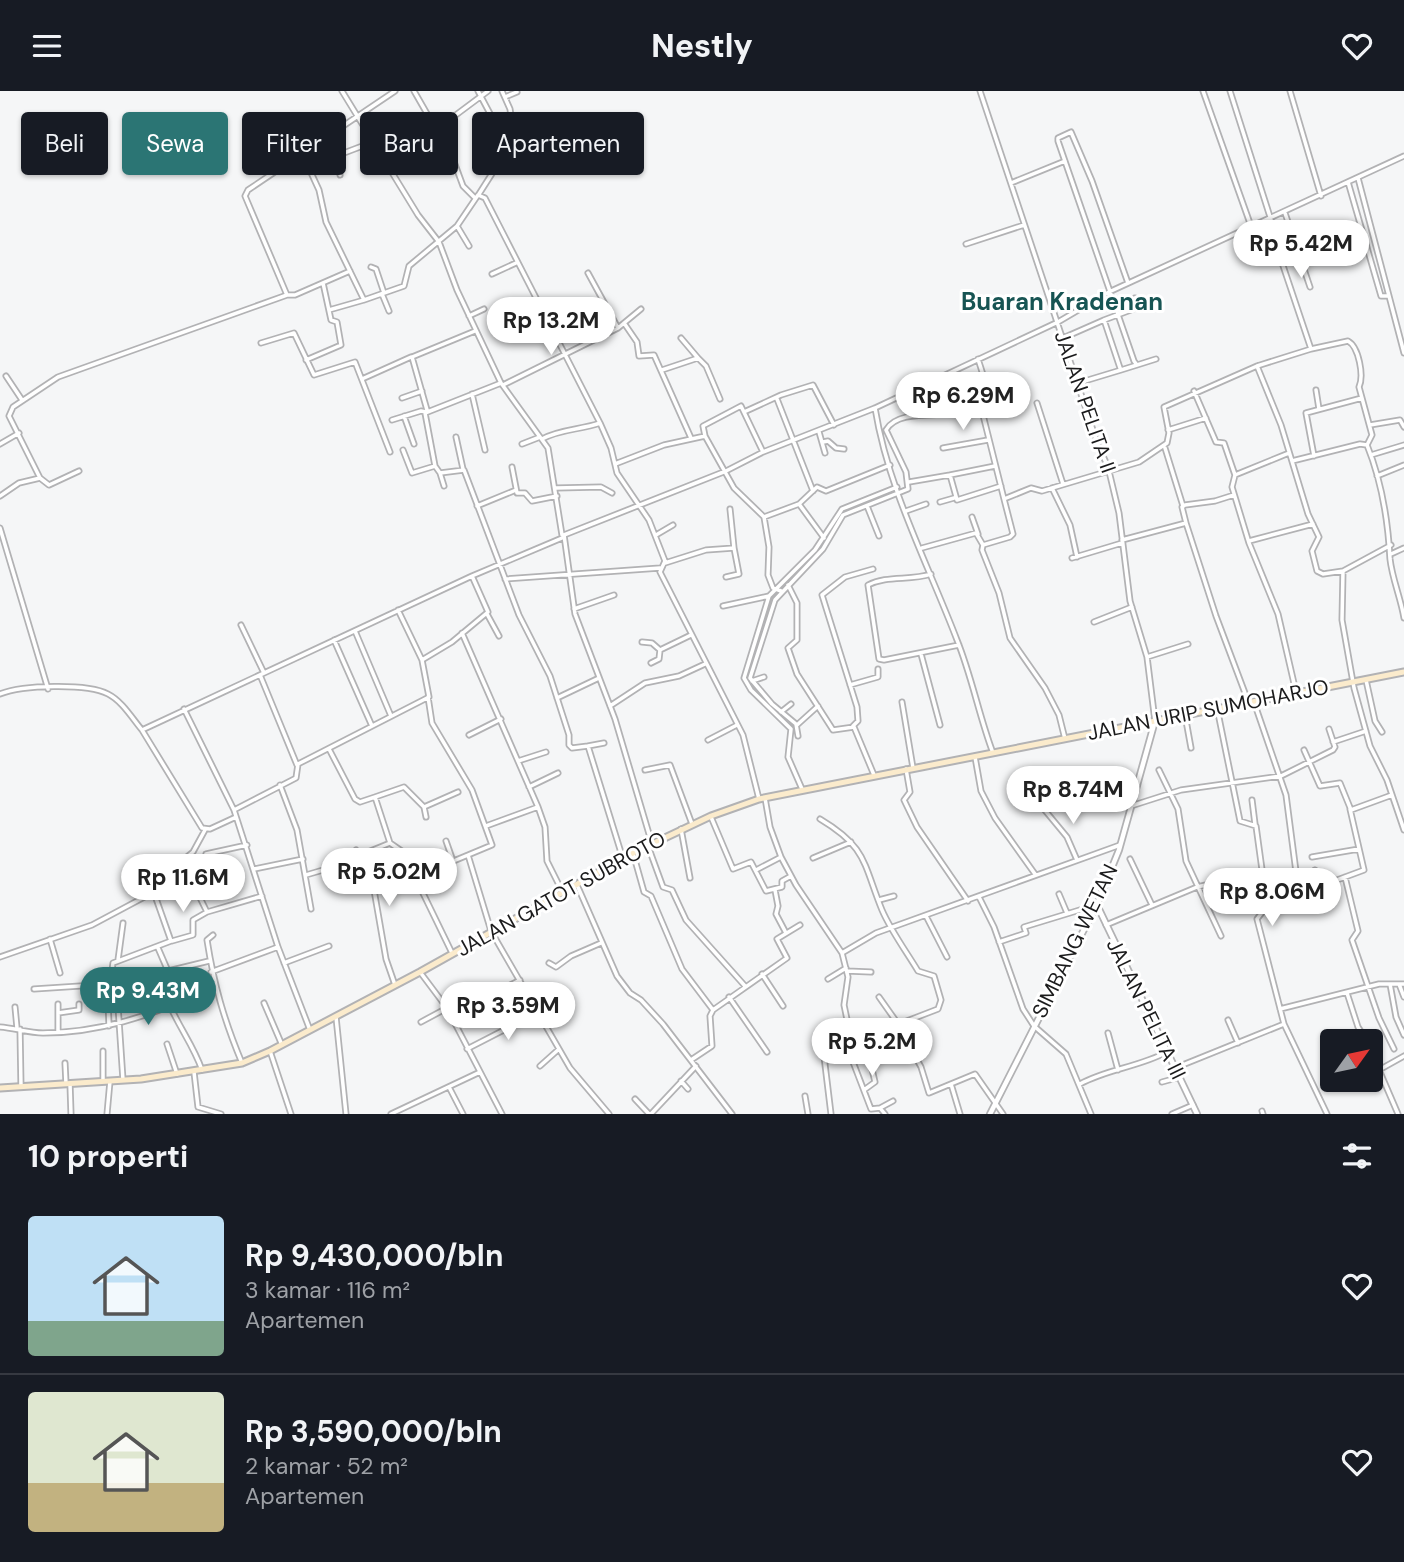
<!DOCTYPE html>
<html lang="id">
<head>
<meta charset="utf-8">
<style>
	body { margin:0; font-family:"DM Sans",sans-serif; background:#20242c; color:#f1f3f6; height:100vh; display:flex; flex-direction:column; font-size:26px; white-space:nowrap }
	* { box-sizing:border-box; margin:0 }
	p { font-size:23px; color:#9ea1a6 }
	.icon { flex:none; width:38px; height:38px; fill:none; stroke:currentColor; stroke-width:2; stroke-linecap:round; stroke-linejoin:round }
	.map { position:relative; height:1023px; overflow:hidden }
	.drawer { display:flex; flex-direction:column; background:#171b24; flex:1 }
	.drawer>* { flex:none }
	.top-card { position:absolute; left:21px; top:21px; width:700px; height:63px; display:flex; gap:14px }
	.needle { width:46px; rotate:57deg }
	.buttons { position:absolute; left:1320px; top:938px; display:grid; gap:14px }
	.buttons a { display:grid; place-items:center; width:63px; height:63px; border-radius:7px; background:#171b24; box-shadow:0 2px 5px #0004; font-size:35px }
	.price { position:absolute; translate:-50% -60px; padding:0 16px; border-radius:24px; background:#fff; color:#222; font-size:23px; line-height:46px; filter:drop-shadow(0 2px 4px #0008) }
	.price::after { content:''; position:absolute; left:50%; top:42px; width:21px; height:16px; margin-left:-10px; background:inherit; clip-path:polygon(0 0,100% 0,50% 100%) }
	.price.selected { background:#2b7574; color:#fff }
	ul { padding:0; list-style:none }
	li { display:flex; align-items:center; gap:21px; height:175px; padding:0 28px }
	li+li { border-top:2px solid #363941 }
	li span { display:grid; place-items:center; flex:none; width:196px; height:140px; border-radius:7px; color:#555 }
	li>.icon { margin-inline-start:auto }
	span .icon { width:84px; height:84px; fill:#fffc; stroke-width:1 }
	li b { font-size:30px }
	h2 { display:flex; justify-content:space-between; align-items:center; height:84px; padding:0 28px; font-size:30px }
	.tag { padding:0 24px; border-radius:7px; background:#171b24; box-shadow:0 2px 5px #0004; font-size:24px; line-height:63px }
	.tag.selected { background:#2b7574; color:#fff }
	header { display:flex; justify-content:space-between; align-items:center; height:91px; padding:0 28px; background:#171b24; font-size:32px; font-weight:800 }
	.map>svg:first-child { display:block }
</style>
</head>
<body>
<header><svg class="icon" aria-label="menu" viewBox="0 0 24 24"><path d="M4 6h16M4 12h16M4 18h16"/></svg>Nestly<svg class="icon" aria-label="heart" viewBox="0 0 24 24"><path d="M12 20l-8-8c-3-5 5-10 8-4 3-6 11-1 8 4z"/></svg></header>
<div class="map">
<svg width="1404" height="1023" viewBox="0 0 1404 1023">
	<rect width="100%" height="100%" fill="#f5f6f7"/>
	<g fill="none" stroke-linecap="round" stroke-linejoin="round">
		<defs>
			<path id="minor" d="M342 0 418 124 439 151 457 199 501 292 548 357 562 444
				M414 0 453 68 463 95 475 107
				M478 0 504 49 508 73 493 81 479 103
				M980 0 1098 354 1108 376 1119 422 1130 510 1147 566 1155 630
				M1203 0 1252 138
				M1230 0 1271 129
				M1290 0 1321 105
				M505 6 517 1
				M437 38 488 0
				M500 40 512 32 510 18 502 0
				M302 62 319 99 326 131 364 209 404 195 409 175 457 135 478 104 485 107 600 332 611 357 617 382 649 429 665 470 660 481 743 644 759 708
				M340 84 336 65 373 51
				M1358 87 1404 262
				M1348 91 1381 205H1389
				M1011 92 1065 70
				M1285 122 1310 196
				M1268 130 1311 258 1348 250C1359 256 1364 285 1359 296L1372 344 1367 354C1382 391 1388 429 1390 468 1392 487 1401 508 1404 527
				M457 135 469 155
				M966 153 1024 134
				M371 176 376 178 384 202
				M350 180 295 204H287L245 105 248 99 395 0
				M588 182 618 237
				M492 183 516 172
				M1128 192 1092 90 1071 41 1058 47V50L1134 270 1137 274 1156 268
				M382 203 389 220
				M329 219 364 209
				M469 225 484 218
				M1104 229 1136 217 1135 207
				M624 232 637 251 639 265 654 264 691 347
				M681 247 698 267
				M1063 247 1104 229 1120 277 1121 279 1078 292
				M261 252 294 242 314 284 355 271 390 361
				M306 269 341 254 337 231 331 229 323 192
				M1257 275 1311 258
				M662 279 698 267 706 275 720 308
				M1121 279 1137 274
				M6 285 22 309
				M362 288 411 266
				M501 292 425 322 435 375 440 382 464 379 519 524 550 585 569 644V654L572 657 588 655 623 768
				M503 294 618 237 641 218
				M1316 299 1319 318
				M1194 300 1216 351 1224 352 1235 384
				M472 303 485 359
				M402 307 422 300
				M777 308 813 400
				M980 312 1004 408
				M1037 312 1063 393
				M875 317C888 398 928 473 957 549 972 586 979 625 993 662
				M427 319 412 266 475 240
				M744 321 781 304 813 294 834 334
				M404 325 414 353
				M392 329 421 320 426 321
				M1370 334 1400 329 1404 336
				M1168 339 1206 327
				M819 341 825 362
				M705 345 703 335 741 315 763 361
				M456 346 463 378
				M542 348C560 338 580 339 600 332
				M823 351 828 350 836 357 844 358
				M0 353 19 342
				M522 353 540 346
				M943 357 988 349
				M1165 357 1183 415
				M403 359 412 382 435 375
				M1289 362 1235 384 1232 396 1249 452 1278 523 1296 601
				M1371 364 1404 354
				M1314 365 1306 322 1362 307
				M1292 370 1360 353 1367 354
				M615 373 664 354 705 345 734 397 764 426 769 456 768 484 773 497 781 500
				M512 376 517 402H525L532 410 557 405
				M440 382 444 395
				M950 384 995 375
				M1377 385 1404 374
				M40 387 49 394 79 380
				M909 391 950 384 957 409 1001 395
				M556 397 601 396 612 402
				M1052 397 1070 434 1077 466
				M0 405 19 392 40 387 9 325 13 316 58 286 287 204
				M940 411 954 407
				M799 413 824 447
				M477 415 516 399
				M867 415 879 445
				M906 420 926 413
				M764 426 799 413 817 396 826 400 890 374
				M972 426 978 443
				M1186 432 1182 416 1185 414 1215 410 1234 404
				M0 437 48 598
				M656 444 673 434
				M1122 449 1186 432 1216 525 1248 610
				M1249 450 1313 433
				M922 457 976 442 983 454
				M1391 463 1404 457
				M1072 467 1122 452
				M665 472 706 459 734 457 730 418
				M1343 480 1391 454
				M931 483C910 490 887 484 868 494L879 568 884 569 959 554
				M726 486 739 483 734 457
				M505 488 660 477
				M788 494 797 512V549L788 557 797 583 833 639 854 636 874 684
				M769 505 744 587 751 599 791 638 788 666 802 698
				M723 515 769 505 815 459 842 418 897 396
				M574 518 614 504
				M398 519 422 569
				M487 523 499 545
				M1094 531 1132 516
				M241 534 264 582
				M355 540 391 625
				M462 542 538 716 545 736 547 770 563 802
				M334 549 372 635
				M642 551 652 552 660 559 659 568 651 572
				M660 559 691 544
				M921 563 940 634
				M1147 566 1188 553
				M260 584 297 674
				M1366 589 1375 630 1382 641
				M752 590 764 586
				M850 594 878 586V578
				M0 603C22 594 87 592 108 603 122 610 132 627 142 639L472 485 562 447
				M428 606 432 632 472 699 492 754 468 764 491 840 570 977 609 1023
				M557 607 599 587
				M902 611 913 677
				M1254 611 1286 704 1301 819
				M610 615 645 592 679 585 705 573
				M1217 617 1240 730 1256 735 1267 815
				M184 618 234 719 278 856 310 939
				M781 621 791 613
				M1185 624 1191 657
				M797 634 818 615
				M853 635 858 630 857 616 822 504 845 486 873 478
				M142 639 202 737 210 738 236 726
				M469 644 501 628
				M798 645 796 633 772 613 750 587 775 509 823 458 843 424 908 398 906 381 886 339C903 308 983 341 986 300 986 290 981 278 978 268
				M1065 648 1059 624 1045 597 1010 547 999 502 982 459 983 454 1010 446 1013 443 1004 408 1031 397 1042 400 1139 371 1167 352 1169 342 1164 316 1257 275 1281 334 1308 423 1319 446 1312 460 1317 480 1323 483 1343 480 1342 529 1354 597 1370 655 1387 689 1404 739
				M708 649 737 634
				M1333 651 1366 640
				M588 655 604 652
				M329 658 355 708 360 711 375 706 390 752 403 761 452 862
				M1304 659 1320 695 1340 692 1351 719 1392 704
				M975 666 981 700 995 727 1035 783
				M518 670 546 661
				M906 678 910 701 904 709 917 736 968 810
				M645 679 670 674 692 733
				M1159 679 1178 718 1186 770 1221 845
				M280 694 297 739 311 818
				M529 696 558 682
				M375 706 404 696 424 716 458 701
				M765 707 770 736 781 766 796 794 842 862 848 886 844 914 850 943 843 951 823 957 831 1023
				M1252 709 1255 733
				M1131 715 1181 699 1281 685 1333 659 1335 656 1329 638
				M424 716 426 726
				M1043 717 1067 746 1077 769
				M234 719 296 687 298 673 429 606 422 569 452 551 488 521 472 485
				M711 726 733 778 751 771 766 800 782 796V790L791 785
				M820 728C867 756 863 772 882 819 891 840 906 860 918 880L934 885 941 909 938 918 899 933
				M486 735 538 716
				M681 738 690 787
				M205 739 193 761 182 770 207 821 262 805
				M446 750 453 770
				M652 753 615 628 575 523 564 444 726 380 763 361 875 317 1058 231 1109 201 1404 65
				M648 755 663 796 672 799 686 829 745 895
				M356 759 370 776 386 868 395 894
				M633 762 644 801 651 805 682 878 713 919
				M206 763 247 754
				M363 763 390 752
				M1312 766 1359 758
				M813 767 851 751
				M1130 768 1152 814
				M254 778 303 768
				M756 779 781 766
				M1315 779 1319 797
				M306 784 364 767
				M415 786 468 764
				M1345 786 1358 840 1352 849 1379 927 1394 958
				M577 794 617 885 630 902 641 909 663 933 732 1023
				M775 799 778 815 776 823 786 842
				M1059 803 1067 822
				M979 806 994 836 1023 918 1034 935 1066 963 1091 1023
				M879 809 894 805
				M926 825 947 866
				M1106 834 1197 796 1263 781
				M213 844 207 849C214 894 224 929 242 972
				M50 848 60 882
				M172 850 193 844V829L207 821
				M999 851 1026 842 1024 836 1096 814
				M158 857 174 894
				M842 862 876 842 1120 754
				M0 866 92 834 152 802
				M118 869 123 832
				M284 872 329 855
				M549 872 556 876 571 865 601 852
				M168 880 209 870
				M847 880 871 881
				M211 881 278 856
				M420 881 447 917 502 1023
				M762 883 783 915
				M828 888 846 877
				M1390 893 1396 926 1404 944
				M1399 893 1404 906
				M110 897 122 898 152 887
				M34 898 111 893
				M497 901 520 889
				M1347 902 1358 936 1367 950
				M729 906 767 961
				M879 906 896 930
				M264 912 282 954
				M58 913V941
				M118 915 123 989
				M15 916 17 937
				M171 917C181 939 194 956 202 979
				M1280 918 1379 893H1404
				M58 922 79 919V913
				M336 926 346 1023
				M1228 929 1238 952
				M421 931 447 917
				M109 935 108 909 113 872 171 850 153 799 182 770
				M0 936C14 937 29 942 43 942 98 942 149 925 199 903
				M20 938 21 996
				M1108 942 1118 979
				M850 943 896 930 921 976 929 1002 975 983 1003 1023
				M845 950 871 1018 880 1017 885 1023
				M167 953 177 983
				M467 958 537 922
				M1370 958 1398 1023
				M103 960V990
				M270 960 291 1023
				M691 969 712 955 710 925 713 919 787 867 777 848 800 834
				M65 972 66 993
				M540 975 559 958
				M1175 977 1284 933
				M1379 979 1404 965
				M194 981 198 1016 221 1023
				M681 990 688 998
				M1162 991 1180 986
				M70 993 71 1023
				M951 993 960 1023
				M1080 993C1107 978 1139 976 1167 961
				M449 996 463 1023
				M864 999 875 991 871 974 880 966 870 938
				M805 1005 808 1023
				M635 1008 649 1023
				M880 1017 893 1010
				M1262 1020 1263 1023
				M107 1023 110 990
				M391 1023 480 981
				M651 1023 696 975
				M1172 1023 1193 1014
				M1327 1023 1284 933 1257 828 1267 815 1364 779 1350 718"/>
			<path id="tertiary" d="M1097 814 1197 1023
				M990 1023 1097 813 1119 759 1155 630"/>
			<path id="secondary" d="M0 997 141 988 242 972 270 960 420 881 633 762 711 725 759 708 1404 581"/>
		</defs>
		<!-- minor casing -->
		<use href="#minor" stroke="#b2b2b4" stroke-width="7"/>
		<!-- tertiary casing -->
		<use href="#tertiary" stroke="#b2b2b4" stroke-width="8"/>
		<!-- secondary casing -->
		<use href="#secondary" stroke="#b2b2b4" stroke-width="9"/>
		<!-- minor -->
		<use href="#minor" stroke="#fff" stroke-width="3.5"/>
		<!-- tertiary -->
		<use href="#tertiary" stroke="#fff" stroke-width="4.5"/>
		<!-- secondary -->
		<use href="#secondary" stroke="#fbebcc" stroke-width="5"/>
	</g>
	<g text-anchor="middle" stroke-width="6" stroke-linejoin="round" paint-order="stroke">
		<!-- street labels -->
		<g font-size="21" fill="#1b1b1c" stroke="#fff">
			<text transform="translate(1085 311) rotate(71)" y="7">JALAN PELITA II</text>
			<text transform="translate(1208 619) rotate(-11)" y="7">JALAN URIP SUMOHARJO</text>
			<text transform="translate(561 803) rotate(-29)" y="7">JALAN GATOT SUBROTO</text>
			<text transform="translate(1075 850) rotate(-64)" y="7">SIMBANG WETAN</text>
			<text transform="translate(1146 918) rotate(64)" y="7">JALAN PELITA III</text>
		</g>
		<!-- quarter labels -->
		<g font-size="24" font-weight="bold" fill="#175453" stroke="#fff">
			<text x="1062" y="219">Buaran Kradenan</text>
		</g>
	</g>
</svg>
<div class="buttons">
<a><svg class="needle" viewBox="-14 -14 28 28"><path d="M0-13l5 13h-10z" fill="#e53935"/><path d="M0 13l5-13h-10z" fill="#9ea1a6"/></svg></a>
</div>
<b class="price" style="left:1301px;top:189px">Rp 5.42M</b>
<b class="price" style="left:551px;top:266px">Rp 13.2M</b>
<b class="price" style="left:963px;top:341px">Rp 6.29M</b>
<b class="price" style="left:1073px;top:735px">Rp 8.74M</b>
<b class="price" style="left:389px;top:817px">Rp 5.02M</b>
<b class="price" style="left:183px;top:823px">Rp 11.6M</b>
<b class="price" style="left:1272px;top:837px">Rp 8.06M</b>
<b class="price selected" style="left:148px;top:936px">Rp 9.43M</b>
<b class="price" style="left:508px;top:951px">Rp 3.59M</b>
<b class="price" style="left:872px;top:987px">Rp 5.2M</b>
<div class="top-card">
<a class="tag">Beli</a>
<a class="tag selected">Sewa</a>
<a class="tag">Filter</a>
<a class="tag">Baru</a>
<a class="tag">Apartemen</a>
</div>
</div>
<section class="drawer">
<h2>10 properti<svg class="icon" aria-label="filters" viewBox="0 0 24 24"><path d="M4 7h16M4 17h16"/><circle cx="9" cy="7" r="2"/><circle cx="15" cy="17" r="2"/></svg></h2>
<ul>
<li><span style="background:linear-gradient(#bfe0f5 75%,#7fa58c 0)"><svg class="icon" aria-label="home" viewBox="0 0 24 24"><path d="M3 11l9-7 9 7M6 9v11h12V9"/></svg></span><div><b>Rp 9,430,000/bln</b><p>3 kamar · 116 m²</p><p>Apartemen</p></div><svg class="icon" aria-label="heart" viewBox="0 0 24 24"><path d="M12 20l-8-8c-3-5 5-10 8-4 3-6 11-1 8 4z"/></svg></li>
<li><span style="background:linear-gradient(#dfe7d0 65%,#c2b280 0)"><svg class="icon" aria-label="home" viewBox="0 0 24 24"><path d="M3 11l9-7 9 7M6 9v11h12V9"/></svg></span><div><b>Rp 3,590,000/bln</b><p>2 kamar · 52 m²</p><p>Apartemen</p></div><svg class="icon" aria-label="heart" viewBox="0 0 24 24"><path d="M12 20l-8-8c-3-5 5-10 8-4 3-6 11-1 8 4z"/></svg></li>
</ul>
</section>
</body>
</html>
